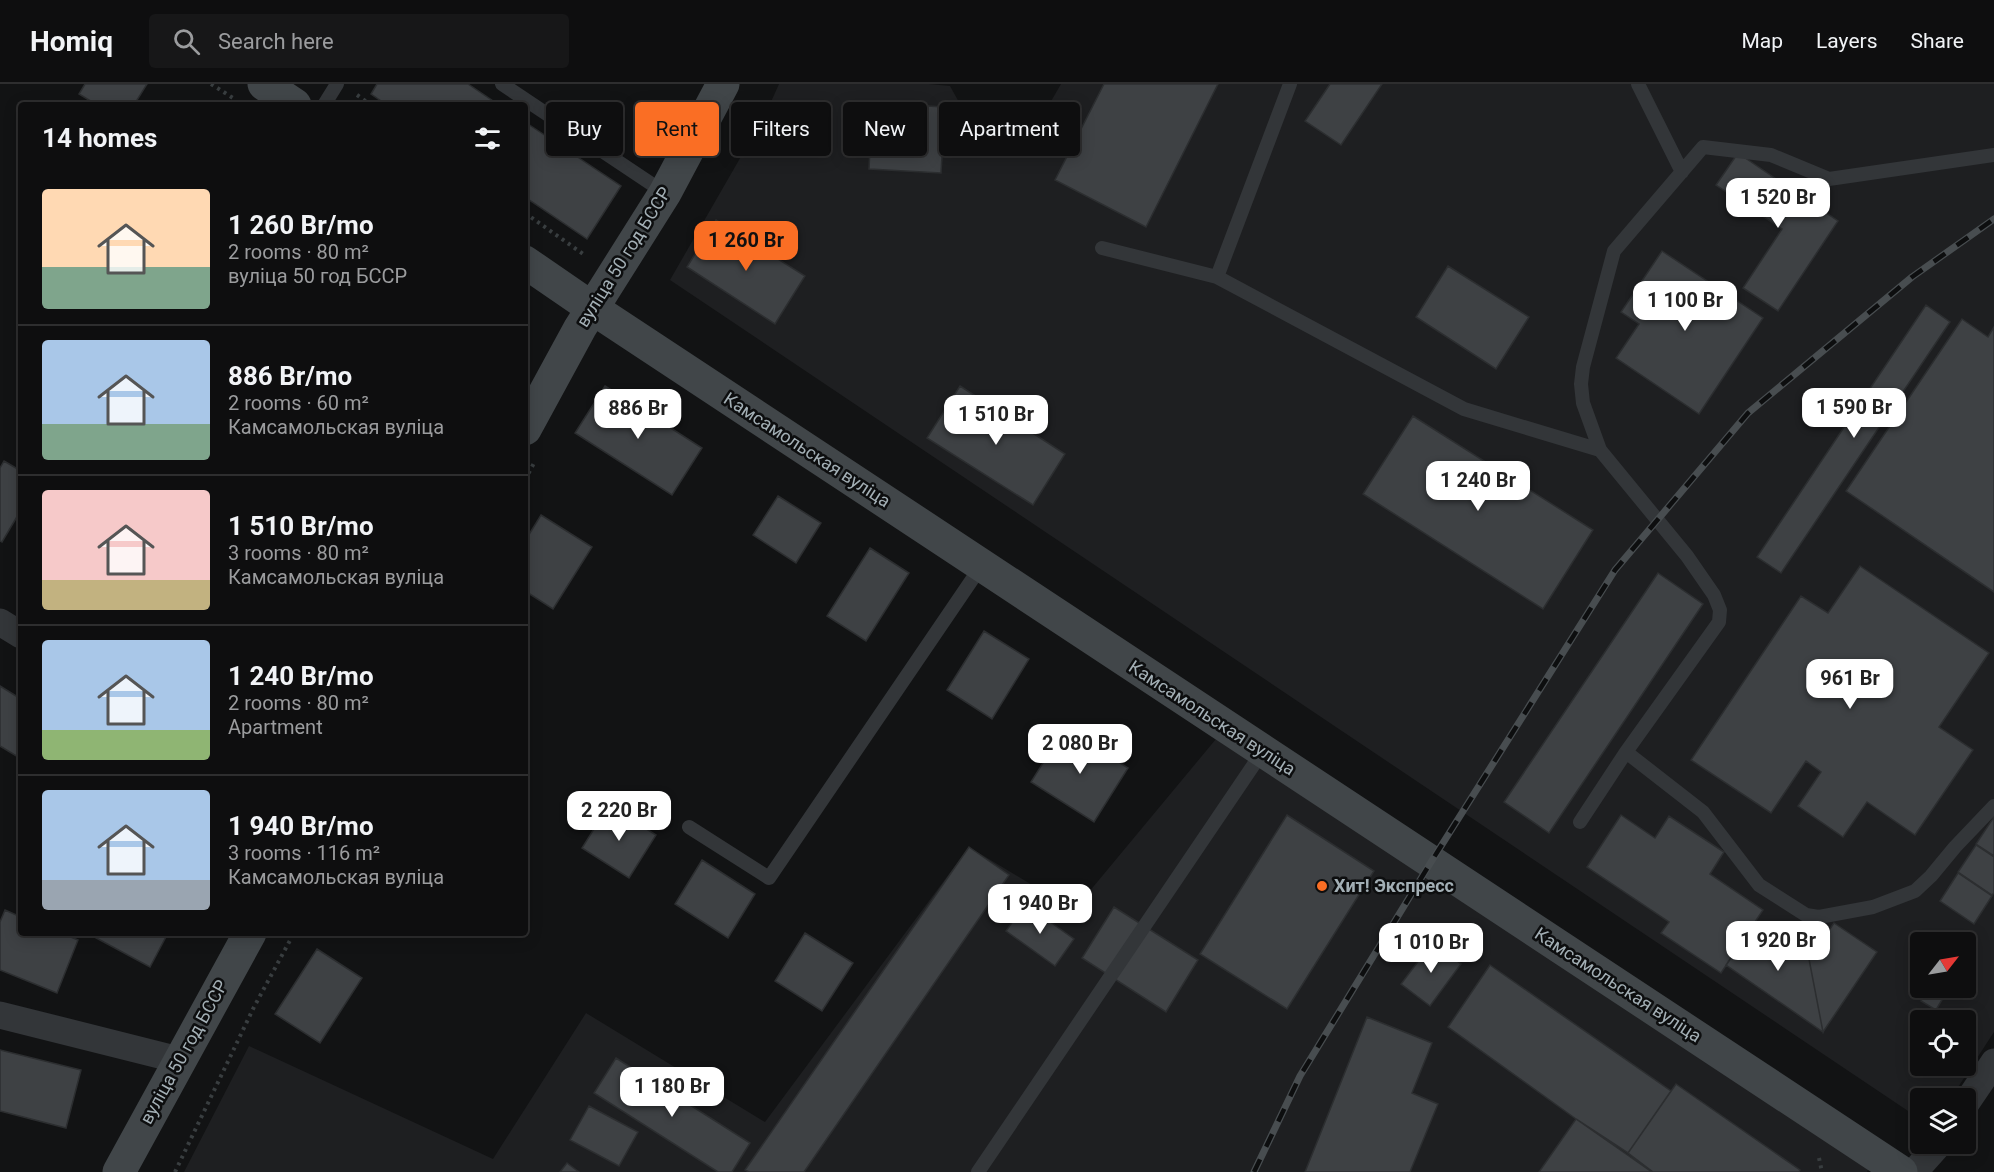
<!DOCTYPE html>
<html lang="en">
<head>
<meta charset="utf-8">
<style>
	body { margin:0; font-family:Roboto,sans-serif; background:#171718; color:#f1f3f6; height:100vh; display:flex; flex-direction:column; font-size:22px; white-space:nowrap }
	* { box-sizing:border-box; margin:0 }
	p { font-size:20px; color:#9b9c9e }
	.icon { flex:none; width:33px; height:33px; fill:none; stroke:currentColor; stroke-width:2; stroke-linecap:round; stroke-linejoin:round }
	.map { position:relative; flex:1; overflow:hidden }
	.panel { position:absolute; left:18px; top:18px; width:510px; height:834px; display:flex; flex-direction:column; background:#0e0e0f; border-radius:6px; box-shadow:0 3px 15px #0003,0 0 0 2px #2e2e2f }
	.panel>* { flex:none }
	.banner { position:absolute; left:546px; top:18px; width:570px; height:54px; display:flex; gap:12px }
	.needle { width:39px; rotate:59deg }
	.controls { position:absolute; left:1910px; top:848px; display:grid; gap:12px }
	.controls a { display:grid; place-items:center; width:66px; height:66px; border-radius:6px; background:#0e0e0f; box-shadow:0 3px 15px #0003,0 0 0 2px #2e2e2f; font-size:30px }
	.price { position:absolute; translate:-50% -51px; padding:0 14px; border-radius:12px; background:#fff; color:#222; font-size:20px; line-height:39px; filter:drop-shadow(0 2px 3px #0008) }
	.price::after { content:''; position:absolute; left:50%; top:36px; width:18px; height:14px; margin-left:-9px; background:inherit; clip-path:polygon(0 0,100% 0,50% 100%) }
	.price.active { background:#fa6e24; color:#111 }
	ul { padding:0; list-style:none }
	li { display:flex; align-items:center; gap:18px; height:150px; padding:0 24px }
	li+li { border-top:2px solid #2e2e2f }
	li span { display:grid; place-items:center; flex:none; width:168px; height:120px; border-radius:6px; color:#555 }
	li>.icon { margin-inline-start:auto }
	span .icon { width:72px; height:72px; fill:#fffc; stroke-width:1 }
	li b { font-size:26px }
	h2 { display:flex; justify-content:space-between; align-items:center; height:72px; padding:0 24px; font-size:26px }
	.pill { padding:0 21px; border-radius:6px; background:#0e0e0f; box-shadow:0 3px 15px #0003,0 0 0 2px #2e2e2f; font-size:21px; line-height:54px }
	.pill.active { background:#fa6e24; color:#111 }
	header { display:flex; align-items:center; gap:36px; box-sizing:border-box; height:84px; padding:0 30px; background:#0e0e0f; border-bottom:2px solid #2e2e2f }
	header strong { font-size:28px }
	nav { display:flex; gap:33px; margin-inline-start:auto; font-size:21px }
	.search { width:420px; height:54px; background:#171718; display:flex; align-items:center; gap:15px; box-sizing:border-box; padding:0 21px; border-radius:6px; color:#9b9c9e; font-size:22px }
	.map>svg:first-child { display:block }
</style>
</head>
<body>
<header>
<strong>Homiq</strong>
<div class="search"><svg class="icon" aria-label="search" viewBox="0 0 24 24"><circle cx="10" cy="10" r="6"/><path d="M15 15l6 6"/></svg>Search here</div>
<nav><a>Map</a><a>Layers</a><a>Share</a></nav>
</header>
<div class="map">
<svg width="1994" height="1088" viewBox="0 0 1994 1088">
	<rect width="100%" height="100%" fill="#121314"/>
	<!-- built -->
	<path fill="#1e1f21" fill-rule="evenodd" d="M779 0H929L950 2 975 47 1035 45 1061 0H1994V948L1951 1014H1920V1035L670 196 766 29ZM1920 858H1965V903H1920ZM1920 936H1965V981H1920Z
		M1216 655 1869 1084 1867 1088H184L249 962 493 1075 586 929 765 1038 969 763 1074 826Z"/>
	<!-- building -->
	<path fill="#3e4144" stroke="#2c2e30" stroke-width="1.5" d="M85 0H147L134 21H97L79 10Z
		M377 0H468L499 21H387L371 10Z
		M1104 0H1218L1146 143 1055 96Z
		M1330 0H1382L1341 61 1305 37Z
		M872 19 945 23 941 89 869 85Z
		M525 38 621 102 587 155 525 113Z
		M1738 69 1838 137 1778 227 1743 204 1782 145 1716 101Z
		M716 136 805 192 775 240 687 183Z
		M1662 167 1763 234 1699 330 1616 274 1639 240 1621 228Z
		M1448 182 1529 233 1496 285 1416 233Z
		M1926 221 1950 238 1781 489 1757 473Z
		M1962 235 1988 253 1994 243V508L1846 407Z
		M605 302 702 364 672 411 575 349Z
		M960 302 1065 370 1033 421 927 354Z
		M1413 332 1593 446 1543 525 1363 410Z
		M4 377 21 387V426L2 458 0 457V384Z
		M778 412 821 439 796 479 753 451Z
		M541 431 592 463 553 525 525 507V457Z
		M870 464 909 489 866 557 827 532Z
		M1860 482 1989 569 1939 643 1973 666 1915 751 1867 718 1843 753 1798 722 1821 688 1806 677 1771 729 1691 676 1801 512 1828 529Z
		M1658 489 1703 520 1549 749 1504 718Z
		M984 547 1029 575 992 635 947 606Z
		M0 602 21 615V668L18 673 0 662Z
		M1065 644 1128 684 1094 738 1031 698Z
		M609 721 656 751 629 794 582 764Z
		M1287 731 1374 787 1287 925 1200 870Z
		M1621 731 1655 754 1669 732 1724 768 1710 790 1763 826 1721 889 1661 849 1669 838 1587 783Z
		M1994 733V772L1976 760Z
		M1976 761 1994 773V809L1992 811 1958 788Z
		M969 763 1009 791 804 1088H749L745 1086Z
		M702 776 755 810 728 854 675 820Z
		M1958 789 1992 812 1974 840 1940 817Z
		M1025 820 1074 855 1055 882 1006 847Z
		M1114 823 1198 876 1166 928 1082 874Z
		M5 826 21 833V849H61L78 856 57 909 0 886V838Z
		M1755 838 1809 875 1823 948 1726 881Z
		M1834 839 1877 868 1823 948 1809 875Z
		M87 849H168L150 883Z
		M805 849 853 879 822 927 775 897Z
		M1432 859 1461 880 1430 922 1401 900Z
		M317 865 362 894 320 959 275 930Z
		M1490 881 1671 1007 1628 1069 1576 1035 1448 943Z
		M1930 903H1936L1946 909 1936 926 1921 917Z
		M1367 933 1432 959 1412 1009 1438 1020 1410 1088H1305Z
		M0 966 81 986 66 1044 0 1027Z
		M616 974 750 1059 732 1088H718L594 1009Z
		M1676 1000 1800 1086 1799 1088H1653L1628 1069Z
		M589 1022 638 1048 619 1082 570 1056Z
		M1576 1035 1652 1088H1539Z
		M567 1079 579 1088H560Z"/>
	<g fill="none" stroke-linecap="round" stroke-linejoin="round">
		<!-- path -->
		<path stroke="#393e40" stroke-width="4" stroke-dasharray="3 4.5" stroke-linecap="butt" d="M211 0 233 14
			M357 11 371 21
			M525 129 586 172
			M525 396 535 377
			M1819 1074 1822 1088
			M175 1088 254 923 294 849"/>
		<!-- lane -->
		<path stroke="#333639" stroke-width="14" d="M502 0 665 109
			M1638 0 1682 88
			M324 21 337 0
			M1102 164 1217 193 1464 325 1600 366
			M1217 193 1290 0
			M1626 668 1703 728 1759 801 1806 831 1819 833 1873 823 1915 807 1931 792 1955 763 1994 722
			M1580 738 1626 668 1719 538 1720 526 1714 511 1687 472 1600 366 1583 319 1581 300 1583 283 1614 167 1703 63 1771 71 1829 95 1994 71
			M689 743 769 794 982 481
			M978 1088 1263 667"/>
		<!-- street -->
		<path stroke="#333639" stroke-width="27" d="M0 538 21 551
			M0 931 179 976
			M1965 1021 1994 978
			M1914 1088 1940 1059"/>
		<!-- secondary -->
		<path stroke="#414649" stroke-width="33" d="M264 0 295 21
			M525 178 592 224 1901 1088
			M525 345 580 244 665 109 723 0
			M119 1088 250 849"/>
		<defs>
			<path id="rail" d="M1254 1088 1300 992 1431 778 1615 486 1748 329 1912 193 1994 135"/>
		</defs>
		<!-- rail casing -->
		<use href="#rail" stroke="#484d50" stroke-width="7"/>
		<!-- rail -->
		<use href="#rail" stroke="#0d0e0f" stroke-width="4.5" stroke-dasharray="14" stroke-linecap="butt"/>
	</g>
	<!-- markers -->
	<circle fill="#fa6e24" stroke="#0d0e0f" stroke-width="2" cx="1322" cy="802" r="6"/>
	<g text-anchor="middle" stroke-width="5" stroke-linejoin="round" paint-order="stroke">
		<!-- street labels -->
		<g font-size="18" fill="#a3afb5" stroke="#0d0e0f">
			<text transform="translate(624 173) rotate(-58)" y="6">вуліца 50 год БССР</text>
			<text transform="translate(807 366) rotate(33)" y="6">Камсамольская вуліца</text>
			<text transform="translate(1212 634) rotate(33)" y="6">Камсамольская вуліца</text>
			<text transform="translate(1618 901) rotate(33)" y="6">Камсамольская вуліца</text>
			<text transform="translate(184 968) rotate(-61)" y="6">вуліца 50 год БССР</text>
		</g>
		<!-- poi labels -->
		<g font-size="18" font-weight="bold" fill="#a3afb5" stroke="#0d0e0f" text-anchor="start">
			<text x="1334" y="808">Хит! Экспресс</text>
		</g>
	</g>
</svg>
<div class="controls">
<a><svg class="needle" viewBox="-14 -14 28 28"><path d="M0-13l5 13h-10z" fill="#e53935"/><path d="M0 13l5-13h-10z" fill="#9b9c9e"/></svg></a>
<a><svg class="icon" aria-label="locate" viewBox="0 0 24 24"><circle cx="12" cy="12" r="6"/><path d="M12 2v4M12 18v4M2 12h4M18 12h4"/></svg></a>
<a><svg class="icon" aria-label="layers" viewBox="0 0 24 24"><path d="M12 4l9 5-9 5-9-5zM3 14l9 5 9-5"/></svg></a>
</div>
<b class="price" style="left:1778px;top:145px">1 520 Br</b>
<b class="price active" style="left:746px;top:188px">1 260 Br</b>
<b class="price" style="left:1685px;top:248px">1 100 Br</b>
<b class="price" style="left:1854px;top:355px">1 590 Br</b>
<b class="price" style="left:638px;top:356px">886 Br</b>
<b class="price" style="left:996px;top:362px">1 510 Br</b>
<b class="price" style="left:1478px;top:428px">1 240 Br</b>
<b class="price" style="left:1850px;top:626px">961 Br</b>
<b class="price" style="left:1080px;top:691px">2 080 Br</b>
<b class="price" style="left:619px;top:758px">2 220 Br</b>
<b class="price" style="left:1040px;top:851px">1 940 Br</b>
<b class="price" style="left:1778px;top:888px">1 920 Br</b>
<b class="price" style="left:1431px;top:890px">1 010 Br</b>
<b class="price" style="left:672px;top:1034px">1 180 Br</b>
<div class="banner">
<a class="pill">Buy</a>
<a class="pill active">Rent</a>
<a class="pill">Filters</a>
<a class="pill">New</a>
<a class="pill">Apartment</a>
</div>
<section class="panel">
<h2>14 homes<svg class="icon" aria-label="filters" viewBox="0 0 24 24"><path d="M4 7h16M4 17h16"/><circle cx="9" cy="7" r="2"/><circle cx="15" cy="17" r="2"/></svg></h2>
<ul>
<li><span style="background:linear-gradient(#ffd9b3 65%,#7fa58c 0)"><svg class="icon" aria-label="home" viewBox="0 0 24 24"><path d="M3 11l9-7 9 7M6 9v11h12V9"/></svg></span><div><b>1 260 Br/mo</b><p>2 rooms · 80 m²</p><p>вуліца 50 год БССР</p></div></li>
<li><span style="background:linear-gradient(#a9c7e8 70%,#7fa58c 0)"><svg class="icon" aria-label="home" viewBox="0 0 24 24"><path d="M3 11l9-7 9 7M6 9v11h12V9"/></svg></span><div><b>886 Br/mo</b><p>2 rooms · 60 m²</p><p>Камсамольская вуліца</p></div></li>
<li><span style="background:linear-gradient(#f6c9c9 75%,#c2b280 0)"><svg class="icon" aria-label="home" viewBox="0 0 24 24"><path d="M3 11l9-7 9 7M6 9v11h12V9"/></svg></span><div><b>1 510 Br/mo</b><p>3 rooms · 80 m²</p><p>Камсамольская вуліца</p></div></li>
<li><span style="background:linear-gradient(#a9c7e8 75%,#8fb573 0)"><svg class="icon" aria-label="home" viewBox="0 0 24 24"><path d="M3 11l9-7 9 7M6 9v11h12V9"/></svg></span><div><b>1 240 Br/mo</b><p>2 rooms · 80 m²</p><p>Apartment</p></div></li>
<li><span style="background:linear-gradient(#a9c7e8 75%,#9aa5b1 0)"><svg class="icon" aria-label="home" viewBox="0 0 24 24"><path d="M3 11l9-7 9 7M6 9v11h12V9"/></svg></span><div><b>1 940 Br/mo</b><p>3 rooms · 116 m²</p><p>Камсамольская вуліца</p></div></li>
</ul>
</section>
</div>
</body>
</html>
